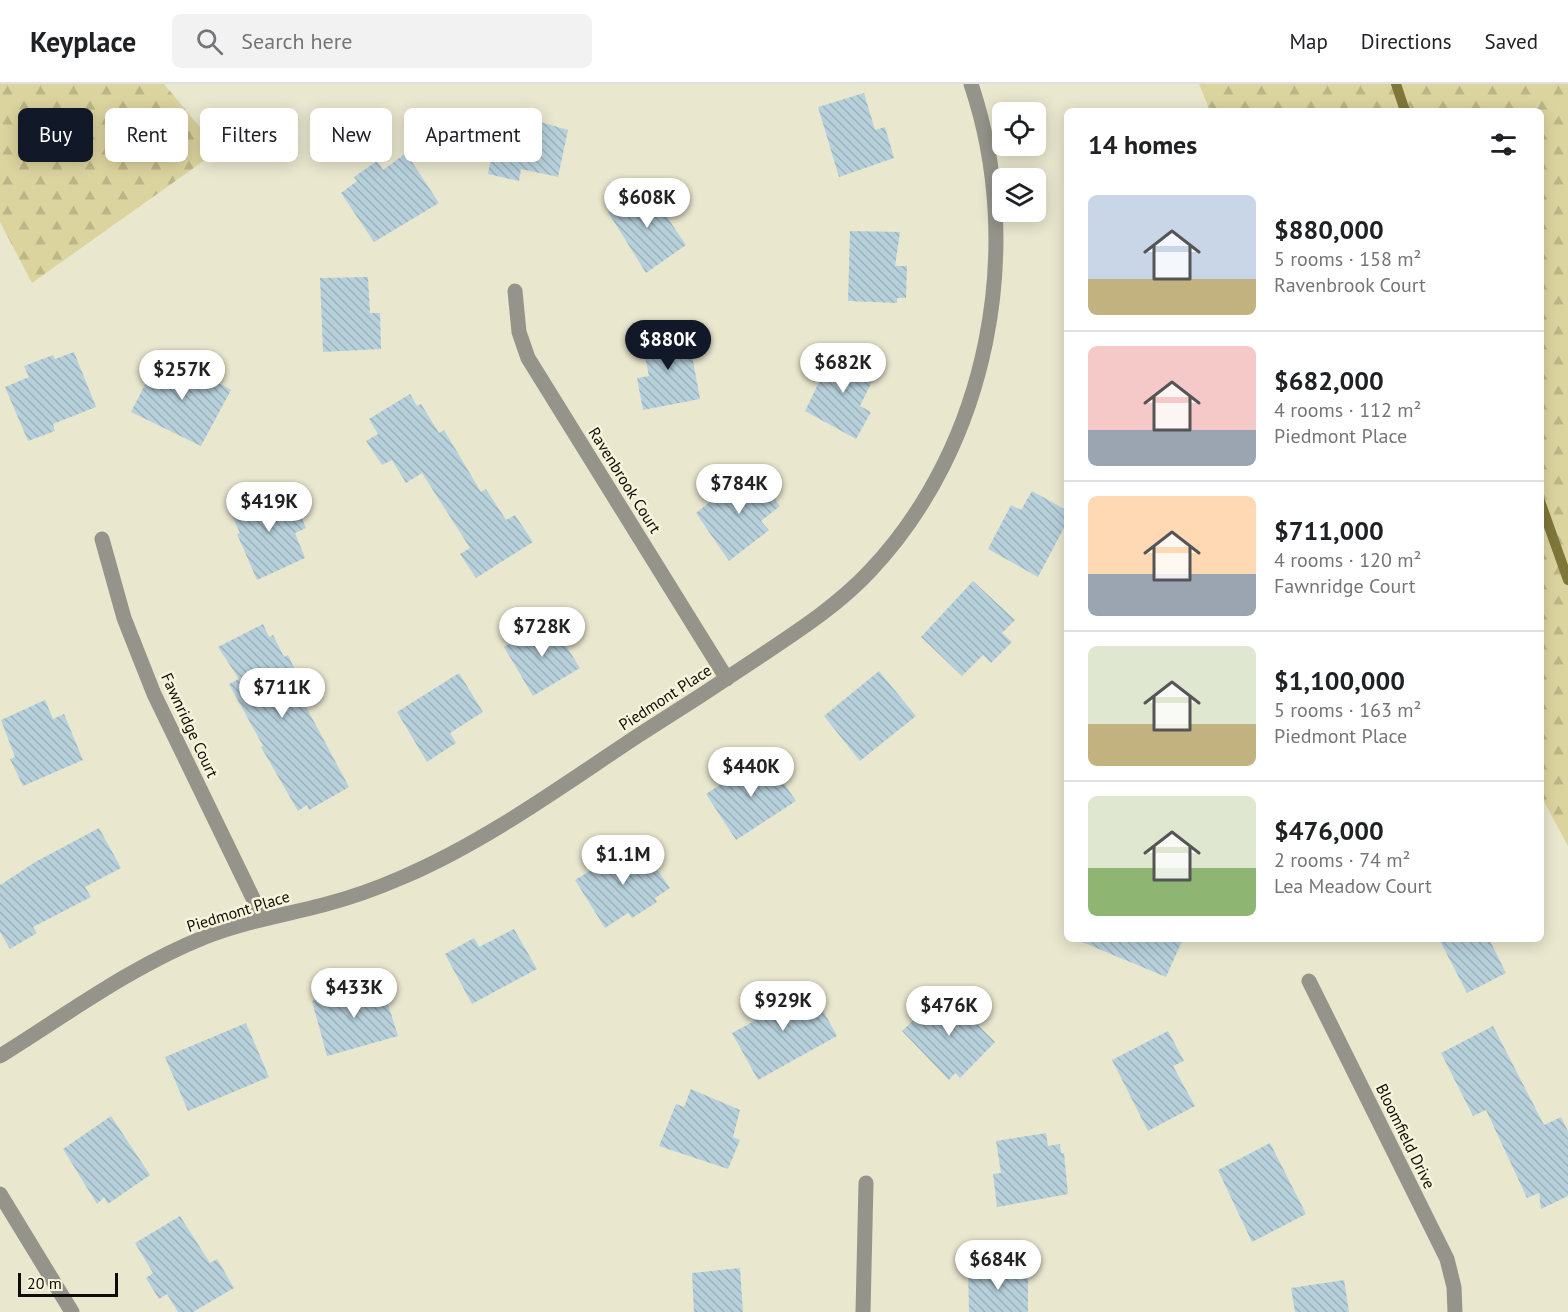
<!DOCTYPE html>
<html lang="en">
<head>
<meta charset="utf-8">
<style>
	body { margin:0; font-family:"PT Sans",sans-serif; background:#f2f2f2; color:#202124; height:100vh; display:flex; flex-direction:column; font-size:22px; white-space:nowrap }
	* { box-sizing:border-box; margin:0 }
	p { font-size:20px; color:#757577 }
	.icon { flex:none; width:33px; height:33px; fill:none; stroke:currentColor; stroke-width:2; stroke-linecap:round; stroke-linejoin:round }
	.map { position:relative; flex:1; overflow:hidden }
	.drawer { position:absolute; left:1064px; top:24px; width:480px; height:834px; display:flex; flex-direction:column; background:#fff; border-radius:9px; box-shadow:0 3px 15px #0003 }
	.drawer>* { flex:none }
	.top-card { position:absolute; left:18px; top:24px; width:570px; height:54px; display:flex; gap:12px }
	.tools { position:absolute; left:992px; top:18px; display:grid; gap:12px }
	.tools a { display:grid; place-items:center; width:54px; height:54px; border-radius:9px; background:#fff; box-shadow:0 3px 15px #0003; font-size:30px }
	.scale { position:absolute; left:18px; bottom:15px; width:100px; box-sizing:border-box; padding-left:6px; border:3px solid #0e0d05; border-top:0; font-size:16px; line-height:21px; white-space:nowrap; color:#0e0d05; -webkit-text-stroke:4px #f7f4dc; paint-order:stroke }
	.price { position:absolute; translate:-50% -51px; padding:0 14px; border-radius:21px; background:#fff; color:#222; font-size:20px; line-height:39px; filter:drop-shadow(0 2px 3px #0008) }
	.price::after { content:''; position:absolute; left:50%; top:36px; width:18px; height:14px; margin-left:-9px; background:inherit; clip-path:polygon(0 0,100% 0,50% 100%) }
	.price.on { background:#111827; color:#fff }
	ul { padding:0; list-style:none }
	li { display:flex; align-items:center; gap:18px; height:150px; padding:0 24px }
	li+li { border-top:2px solid #e0e0e0 }
	li span { display:grid; place-items:center; flex:none; width:168px; height:120px; border-radius:9px; color:#555 }
	li>.icon { margin-inline-start:auto }
	span .icon { width:72px; height:72px; fill:#fffc; stroke-width:1 }
	li b { font-size:26px }
	h2 { display:flex; justify-content:space-between; align-items:center; height:72px; padding:0 24px; font-size:26px }
	.tag { padding:0 21px; border-radius:9px; background:#fff; box-shadow:0 3px 15px #0003; font-size:21px; line-height:54px }
	.tag.on { background:#111827; color:#fff }
	header { display:flex; align-items:center; gap:36px; box-sizing:border-box; height:84px; padding:0 30px; background:#fff; border-bottom:2px solid #e0e0e0 }
	header strong { font-size:28px }
	nav { display:flex; gap:33px; margin-inline-start:auto; font-size:21px }
	.search { width:420px; height:54px; background:#f2f2f2; display:flex; align-items:center; gap:15px; box-sizing:border-box; padding:0 21px; border-radius:9px; color:#757577; font-size:22px }
	.map>svg:first-child { display:block }
</style>
</head>
<body>
<header>
<strong>Keyplace</strong>
<div class="search"><svg class="icon" aria-label="search" viewBox="0 0 24 24"><circle cx="10" cy="10" r="6"/><path d="M15 15l6 6"/></svg>Search here</div>
<nav><a>Map</a><a>Directions</a><a>Saved</a></nav>
</header>
<div class="map">
<svg width="1568" height="1228" viewBox="0 0 1568 1228">
	<defs>
		<pattern id="forest-firs" width="22" height="20" patternUnits="userSpaceOnUse" patternTransform="scale(1.5)"><rect width="22" height="20" fill="#dcd49f"/><path d="M5 1l3.5 6h-7zM16 11l3.5 6h-7z" fill="#bcb587"/></pattern>
		<pattern id="building-back-hatch" width="6" height="6" patternUnits="userSpaceOnUse" patternTransform="scale(1.5)"><rect width="6" height="6" fill="#b7d1dc"/><path d="M-1 5l2 2M0 0l6 6M5-1l2 2" fill="none" stroke="#9cb2bb"/></pattern>
	</defs>
	<rect width="100%" height="100%" fill="#eae7cf"/>
	<!-- forest -->
	<path fill="url(#forest-firs)" d="M0 0H164L219 66 32 199 0 138Z
		M1199 0H1568V762L1540 710V27H1210Z"/>
	<g fill="none" stroke-linecap="round" stroke-linejoin="round">
		<!-- stream -->
		<path stroke="#7f773a" stroke-width="10" d="M1396 0 1405 27
			M1540 417 1568 496"/>
	</g>
	<!-- building -->
	<path fill="url(#building-back-hatch)" d="M864 9 875 46 885 43 894 74 839 93 818 23Z
		M500 26 527 31V34L568 46 558 93 521 85 519 97 488 90Z
		M406 69 439 119 374 158 341 109 357 97 354 93 377 77 383 86Z
		M646 102 686 161 646 189 608 128Z
		M850 147 900 148 895 182H907L906 214H897V219L848 217Z
		M368 193 370 229H380L381 265 323 268 320 194Z
		M687 245 700 315 643 326 637 294 649 292 641 253Z
		M835 265 878 285 860 322 871 328 856 355 805 327Z
		M74 268 96 323 53 340 55 347 28 357 5 303 29 293 24 282 53 271 55 275Z
		M158 275 185 289 191 279 216 292 214 296 231 306 201 362 131 328Z
		M410 310 417 322 421 320 439 349 444 346 481 408 486 405 506 436 515 431 533 458 476 494 460 470 470 464 422 389 406 399 392 376 382 381 366 357 378 350 369 335Z
		M751 385 780 422 761 437 769 446 729 477 696 429Z
		M275 405 283 423 294 417 306 444 295 449 305 474 257 496 237 450 240 449 229 425Z
		M1032 407 1066 426V440L1038 493 988 465 1011 421 1021 426Z
		M973 497 1015 536 1002 549 1012 558 991 579 983 571 962 592 921 553Z
		M549 535 580 584 533 612 504 563Z
		M263 540 269 553 273 551 284 573 288 571 302 601 296 604 349 703 309 726 307 721 298 727 261 663 263 662 229 600 239 595 218 563Z
		M879 587 916 632 860 677 824 632Z
		M459 589 483 628 450 649 456 659 427 678 397 628Z
		M45 616 53 635 64 630 83 676 23 702 10 675 15 673 1 636Z
		M765 671 796 717 736 756 706 710Z
		M99 744 121 784 85 803 91 813 33 843 37 849 10 865 0 848V801L37 777Z
		M641 762 670 804 655 814 657 818 632 834 628 829 605 844 575 796 616 771 618 774 626 768 629 771Z
		M514 845 537 885 472 920 445 870 474 854 479 863Z
		M1075 855H1183L1166 893Z
		M1439 855H1489L1506 889 1467 909Z
		M381 898 398 952 327 972 312 917Z
		M812 906 837 952 758 996 732 949 758 935 749 920 771 907 780 923Z
		M944 907 995 958 960 994 955 989 949 996 902 947Z
		M246 939 269 993 188 1027 165 973Z
		M1493 942 1544 1041 1561 1033 1568 1047V1112L1541 1125 1539 1109 1527 1114 1486 1026 1473 1032 1441 969Z
		M1168 947 1184 977 1173 982 1195 1022 1148 1047 1112 976Z
		M691 1005 740 1026 733 1053 740 1056 728 1085 659 1062 676 1020 684 1023Z
		M111 1032 150 1091 108 1120 104 1113 97 1120 63 1065Z
		M1046 1049 1048 1062 1060 1060 1061 1069H1064L1068 1110 997 1123 993 1090 1001 1089 996 1057Z
		M1270 1059 1306 1130 1252 1158 1218 1086Z
		M180 1132 210 1179 217 1175 234 1204 193 1228H178L167 1210 159 1215 146 1194 153 1189 135 1159Z
		M740 1184 743 1228H694L692 1189Z
		M968 1185 1028 1187V1228H969Z
		M1344 1196 1349 1228H1295L1291 1204Z"/>
	<g fill="none" stroke-linecap="round" stroke-linejoin="round">
		<!-- minor -->
		<path stroke="#95948a" stroke-width="15" d="M515 207 519 248 528 274 727 595
			M102 455 124 534 154 610 263 835
			M1309 897 1447 1175 1454 1203 1455 1228
			M0 972C66 931 132 882 205 853 243 838 284 831 323 821 350 814 378 804 403 793 487 757 563 701 639 651 682 624 725 596 768 567 804 543 840 519 870 487 989 361 1026 163 971 0
			M0 1110 72 1228
			M863 1228 866 1099"/>
	</g>
	<g text-anchor="middle" stroke-width="5" stroke-linejoin="round" paint-order="stroke">
		<!-- street labels -->
		<g font-size="16" fill="#0e0d05" stroke="#f7f4dc">
			<text transform="translate(625 396) rotate(58)" y="6">Ravenbrook Court</text>
			<text transform="translate(665 613) rotate(-33)" y="6">Piedmont Place</text>
			<text transform="translate(190 641) rotate(65)" y="6">Fawnridge Court</text>
			<text transform="translate(238 827) rotate(-17)" y="6">Piedmont Place</text>
			<text transform="translate(1406 1052) rotate(64)" y="6">Bloomfield Drive</text>
		</g>
	</g>
</svg>
<div class="tools">
<a><svg class="icon" aria-label="locate" viewBox="0 0 24 24"><circle cx="12" cy="12" r="6"/><path d="M12 2v4M12 18v4M2 12h4M18 12h4"/></svg></a>
<a><svg class="icon" aria-label="layers" viewBox="0 0 24 24"><path d="M12 4l9 5-9 5-9-5zM3 14l9 5 9-5"/></svg></a>
</div>
<div class="scale">20 m</div>
<b class="price" style="left:647px;top:145px">$608K</b>
<b class="price on" style="left:668px;top:287px">$880K</b>
<b class="price" style="left:843px;top:310px">$682K</b>
<b class="price" style="left:182px;top:317px">$257K</b>
<b class="price" style="left:739px;top:431px">$784K</b>
<b class="price" style="left:269px;top:449px">$419K</b>
<b class="price" style="left:542px;top:574px">$728K</b>
<b class="price" style="left:282px;top:635px">$711K</b>
<b class="price" style="left:751px;top:714px">$440K</b>
<b class="price" style="left:623px;top:802px">$1.1M</b>
<b class="price" style="left:354px;top:935px">$433K</b>
<b class="price" style="left:783px;top:948px">$929K</b>
<b class="price" style="left:949px;top:953px">$476K</b>
<b class="price" style="left:998px;top:1207px">$684K</b>
<div class="top-card">
<a class="tag on">Buy</a>
<a class="tag">Rent</a>
<a class="tag">Filters</a>
<a class="tag">New</a>
<a class="tag">Apartment</a>
</div>
<section class="drawer">
<h2>14 homes<svg class="icon" aria-label="filters" viewBox="0 0 24 24"><path d="M4 7h16M4 17h16"/><circle cx="9" cy="7" r="2"/><circle cx="15" cy="17" r="2"/></svg></h2>
<ul>
<li><span style="background:linear-gradient(#c9d6e8 70%,#c2b280 0)"><svg class="icon" aria-label="home" viewBox="0 0 24 24"><path d="M3 11l9-7 9 7M6 9v11h12V9"/></svg></span><div><b>$880,000</b><p>5 rooms · 158 m²</p><p>Ravenbrook Court</p></div></li>
<li><span style="background:linear-gradient(#f6c9c9 70%,#9aa5b1 0)"><svg class="icon" aria-label="home" viewBox="0 0 24 24"><path d="M3 11l9-7 9 7M6 9v11h12V9"/></svg></span><div><b>$682,000</b><p>4 rooms · 112 m²</p><p>Piedmont Place</p></div></li>
<li><span style="background:linear-gradient(#ffd9b3 65%,#9aa5b1 0)"><svg class="icon" aria-label="home" viewBox="0 0 24 24"><path d="M3 11l9-7 9 7M6 9v11h12V9"/></svg></span><div><b>$711,000</b><p>4 rooms · 120 m²</p><p>Fawnridge Court</p></div></li>
<li><span style="background:linear-gradient(#dfe7d0 65%,#c2b280 0)"><svg class="icon" aria-label="home" viewBox="0 0 24 24"><path d="M3 11l9-7 9 7M6 9v11h12V9"/></svg></span><div><b>$1,100,000</b><p>5 rooms · 163 m²</p><p>Piedmont Place</p></div></li>
<li><span style="background:linear-gradient(#dfe7d0 60%,#8fb573 0)"><svg class="icon" aria-label="home" viewBox="0 0 24 24"><path d="M3 11l9-7 9 7M6 9v11h12V9"/></svg></span><div><b>$476,000</b><p>2 rooms · 74 m²</p><p>Lea Meadow Court</p></div></li>
</ul>
</section>
</div>
</body>
</html>
